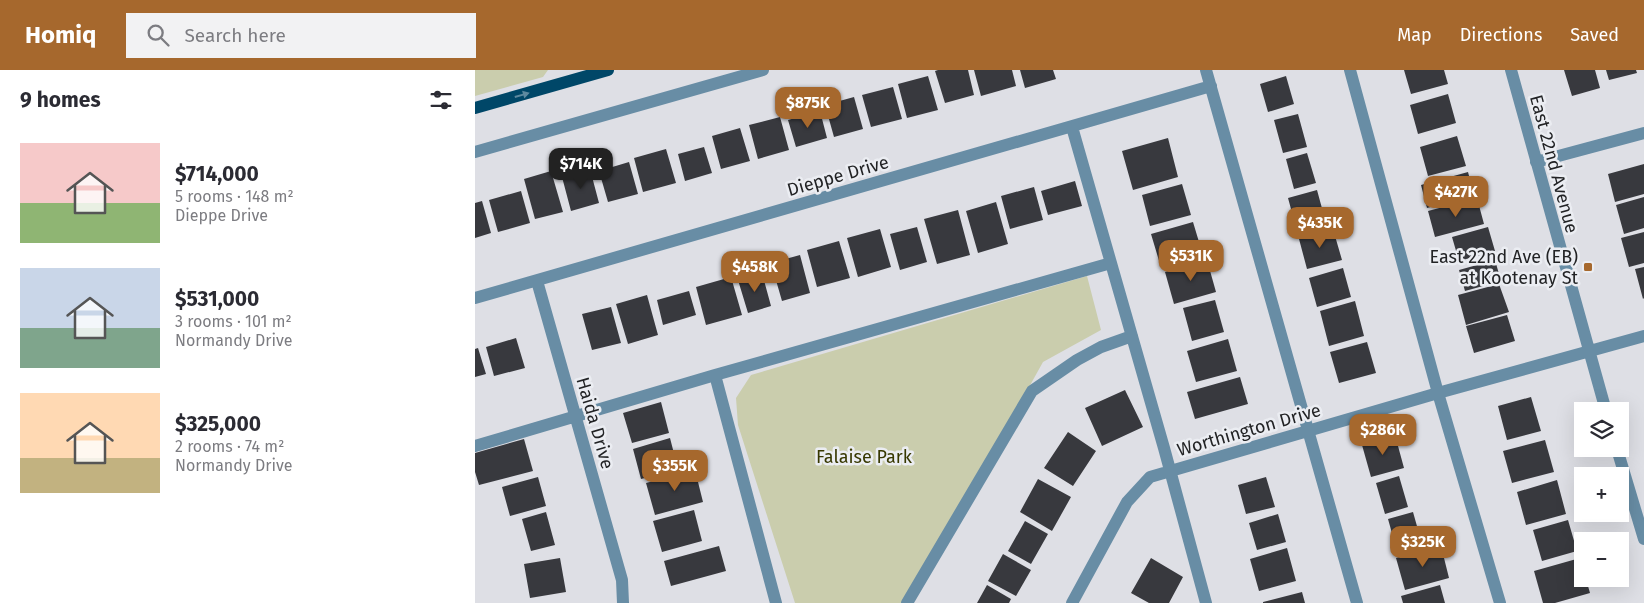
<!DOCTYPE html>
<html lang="en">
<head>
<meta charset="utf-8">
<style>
	body { margin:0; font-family:"Fira Sans",sans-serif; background:#f2f2f3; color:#2b2b33; height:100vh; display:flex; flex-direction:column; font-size:19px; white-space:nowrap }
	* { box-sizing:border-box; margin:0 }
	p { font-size:16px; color:#7c7c81 }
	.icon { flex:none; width:28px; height:28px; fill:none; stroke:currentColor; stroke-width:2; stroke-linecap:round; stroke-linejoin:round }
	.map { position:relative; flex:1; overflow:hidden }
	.panel { display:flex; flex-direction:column; background:#fff; width:475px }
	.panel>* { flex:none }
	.controls { position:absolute; left:1099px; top:332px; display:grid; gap:10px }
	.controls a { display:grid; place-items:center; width:55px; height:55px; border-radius:0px; background:#fff; box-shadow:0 5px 20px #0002; font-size:25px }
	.price { position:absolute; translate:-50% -42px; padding:0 11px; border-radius:10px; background:#a6682d; color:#fff; font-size:16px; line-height:32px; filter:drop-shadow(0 1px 2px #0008) }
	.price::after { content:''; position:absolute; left:50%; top:30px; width:15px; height:11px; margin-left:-8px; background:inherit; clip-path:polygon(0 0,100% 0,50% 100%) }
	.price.on { background:#222; color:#fff }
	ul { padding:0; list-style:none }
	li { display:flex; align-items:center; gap:15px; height:125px; padding:0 20px }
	li span { display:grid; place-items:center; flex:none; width:140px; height:100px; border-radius:0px; color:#555 }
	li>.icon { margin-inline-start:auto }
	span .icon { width:60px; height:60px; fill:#fffc; stroke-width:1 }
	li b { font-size:21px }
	h2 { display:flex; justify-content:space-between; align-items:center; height:60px; padding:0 20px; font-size:21px }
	header { display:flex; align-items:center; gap:30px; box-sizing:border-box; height:70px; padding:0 25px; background:#a6682d; color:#fff }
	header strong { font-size:24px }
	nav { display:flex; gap:28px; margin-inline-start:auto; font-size:18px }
	.search { width:350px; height:45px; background:#f2f2f3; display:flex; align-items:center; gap:12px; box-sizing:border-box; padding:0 18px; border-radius:0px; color:#7c7c81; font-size:19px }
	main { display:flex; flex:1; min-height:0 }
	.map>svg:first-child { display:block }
</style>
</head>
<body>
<header>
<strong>Homiq</strong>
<div class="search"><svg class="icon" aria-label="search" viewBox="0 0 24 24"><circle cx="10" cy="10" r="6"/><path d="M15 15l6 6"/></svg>Search here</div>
<nav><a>Map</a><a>Directions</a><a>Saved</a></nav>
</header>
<main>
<section class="panel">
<h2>9 homes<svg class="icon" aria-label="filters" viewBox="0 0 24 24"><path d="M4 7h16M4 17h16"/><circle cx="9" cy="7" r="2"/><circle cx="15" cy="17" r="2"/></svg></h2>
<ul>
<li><span style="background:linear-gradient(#f6c9c9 60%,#8fb573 0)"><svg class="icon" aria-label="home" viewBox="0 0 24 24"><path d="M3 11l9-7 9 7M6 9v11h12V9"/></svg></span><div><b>$714,000</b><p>5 rooms · 148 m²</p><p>Dieppe Drive</p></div></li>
<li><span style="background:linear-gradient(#c9d6e8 60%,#7fa58c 0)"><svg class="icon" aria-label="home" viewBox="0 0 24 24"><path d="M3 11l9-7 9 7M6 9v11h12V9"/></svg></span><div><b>$531,000</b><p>3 rooms · 101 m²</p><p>Normandy Drive</p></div></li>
<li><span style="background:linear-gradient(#ffd9b3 65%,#c2b280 0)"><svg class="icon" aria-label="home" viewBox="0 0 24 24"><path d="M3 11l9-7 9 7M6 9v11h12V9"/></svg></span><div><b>$325,000</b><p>2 rooms · 74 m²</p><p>Normandy Drive</p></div></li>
</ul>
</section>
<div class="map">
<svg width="1169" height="533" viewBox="0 0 1169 533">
	<rect width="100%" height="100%" fill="#dedfe5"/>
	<!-- green -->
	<path fill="#cacdad" d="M0 0H73L68 7 0 26Z
		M612 206 626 260 568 292 434 533H320L263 355 261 328 276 305Z"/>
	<!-- building -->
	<path fill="#38393e" d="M463 0H493L499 25 470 33 460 1Z
		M499 0H537L541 16 506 26Z
		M545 0H578L581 9 550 18Z
		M929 0H969L973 14 936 24Z
		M1089 0H1120L1125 18 1097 26Z
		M1131 0H1161L1162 3 1134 10Z
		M453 6 463 40 432 48 423 14Z
		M811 6 819 34 793 42 785 14Z
		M418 17 427 49 396 57 387 25Z
		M973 24 981 53 943 64 935 35Z
		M379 27 388 59 359 67 350 35Z
		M345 41 352 68 321 77 313 50Z
		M823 44 832 77 808 83 799 50Z
		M305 47 314 80 283 89 274 55Z
		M265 58 275 91 246 99 237 66Z
		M982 66 991 96 953 106 945 77Z
		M693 68 703 107 658 120 647 81Z
		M229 77 237 103 210 111 203 84Z
		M191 79 201 113 168 122 159 88Z
		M832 83 841 113 819 119 811 89Z
		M154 92 163 124 133 132 124 101Z
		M1169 94V124L1140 132 1133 104Z
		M115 99 124 133 96 141 87 107Z
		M76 101 88 142 60 149 49 109Z
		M993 102 999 125 952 138 946 115Z
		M600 111 607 136 573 145 566 121Z
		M707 114 716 145 675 156 667 125Z
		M559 117 568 150 535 159 526 126Z
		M842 120 851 153 822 161 813 128Z
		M46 121 55 153 23 162 14 130Z
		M1169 127V158L1149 164 1141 135Z
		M1002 128 1009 154 960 167 953 141Z
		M7 131 16 163 0 168V133Z
		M521 132 533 174 503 183 491 141Z
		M483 140 495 185 462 194 449 149Z
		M718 152 727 182 685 194 676 164Z
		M442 157 452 192 425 200 415 164Z
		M1013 157 1020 181 984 191 977 167Z
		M405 159 416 197 383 207 372 168Z
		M858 159 867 190 832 199 824 169Z
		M1169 162V193L1154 197 1146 168Z
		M364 171 375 208 342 217 332 180Z
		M325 185 335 223 307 231 296 193Z
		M732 190 741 222 699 234 690 202Z
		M1020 190 1026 211 990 221 984 200Z
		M1169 197V228L1168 229 1160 199Z
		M868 198 876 227 842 237 834 208Z
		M287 203 296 236 273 243 263 210Z
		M256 207 267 245 231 255 221 217Z
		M1024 214 1034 242 991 255 983 225Z
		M214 221 221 245 188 255 182 230Z
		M172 225 183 265 153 274 141 234Z
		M740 230 749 262 717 271 708 238Z
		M880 231 889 266 854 276 845 241Z
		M136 237 146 273 117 280 107 244Z
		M1032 245 1040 271 999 283 991 256Z
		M41 268 50 298 19 306 11 277Z
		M753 269 762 301 721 312 712 281Z
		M892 272 901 303 864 313 855 282Z
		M3 278 11 304 0 307V279Z
		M765 307 773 334 720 349 712 322Z
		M650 320 668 357 627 376 610 338Z
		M1056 327 1066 361 1032 370 1023 336Z
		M186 332 194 363 157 373 148 343Z
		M593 362 621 381 598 416 569 398Z
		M920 365 929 398 896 407 887 375Z
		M195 368 203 399 166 409 158 379Z
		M49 369 58 401 4 415 0 402V383Z
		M1070 370 1079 402 1037 413 1028 381Z
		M220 400 228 432 180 445 171 413Z
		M924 406 933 437 910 444 901 413Z
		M63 407 71 436 35 446 27 417Z
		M791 407 800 437 771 444 763 415Z
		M563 409 596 427 577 461 545 442Z
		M1082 410 1091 444 1051 455 1042 422Z
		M219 440 227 471 187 482 178 451Z
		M71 442 80 475 56 481 47 449Z
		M938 442 947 474 922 481 913 449Z
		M803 444 811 472 782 480 774 453Z
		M1093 450 1102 481 1067 491 1058 460Z
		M550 451 573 464 556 494 533 481Z
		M244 476 251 501 196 516 189 491Z
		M966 476 974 508 930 520 921 488Z
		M812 478 821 511 784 521 775 489Z
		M528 484 556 500 541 526 513 511Z
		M85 488 91 522 55 528 49 494Z
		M676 488 708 507 694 533H674L656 523Z
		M1105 488 1108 496V509H1111L1115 523 1080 533H1068L1059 501Z
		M512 515 536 529 534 533H502Z
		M965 515 970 533H928L926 526Z
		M827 522 830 533H788V532Z"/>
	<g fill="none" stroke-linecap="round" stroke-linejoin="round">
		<!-- minor -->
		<path stroke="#688da5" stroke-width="12" d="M731 0 882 533
			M875 0 963 323 1025 533
			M1036 0 1131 341
			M597 57 689 378 731 533
			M0 82 288 0
			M1061 92 1169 63
			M62 211 147 510 148 533
			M0 228 736 16
			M240 305 636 193
			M0 376 240 305 301 533
			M1142 379 1169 469
			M432 533 557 321 602 290 626 277 657 266
			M597 533 652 432 675 407 963 323 1169 266"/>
		<!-- major -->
		<path stroke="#004768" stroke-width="12" d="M0 38 133 0"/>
	</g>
	<!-- one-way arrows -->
	<defs><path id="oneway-solid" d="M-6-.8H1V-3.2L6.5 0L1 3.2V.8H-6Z" transform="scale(1.25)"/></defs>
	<use fill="#5e899f" href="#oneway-solid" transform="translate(47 25) rotate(-16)"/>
	<!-- markers -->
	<rect fill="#a6682d" stroke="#ebedf2" stroke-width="2" x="1108" y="192" width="10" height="10" rx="2.5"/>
	<g text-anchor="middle" stroke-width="5" stroke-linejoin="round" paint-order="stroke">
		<!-- street labels -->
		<g font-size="18" fill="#222325" stroke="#ebedf2">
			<text transform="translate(1079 94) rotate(75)" y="6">East 22nd Avenue</text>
			<text transform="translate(363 106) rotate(-16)" y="6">Dieppe Drive</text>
			<text transform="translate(120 353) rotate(74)" y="6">Haida Drive</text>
			<text transform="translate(774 360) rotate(-16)" y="6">Worthington Drive</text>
		</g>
		<!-- poi labels -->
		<g font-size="18" fill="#222325" stroke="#ebedf2" text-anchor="end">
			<text x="1103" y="193">East 22nd Ave (EB)<tspan x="1103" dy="21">at Kootenay St</tspan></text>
		</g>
		<!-- park labels -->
		<g font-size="18" fill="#373800" stroke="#ebedf2">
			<text x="389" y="393">Falaise Park</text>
		</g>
	</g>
</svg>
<div class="controls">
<a><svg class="icon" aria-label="layers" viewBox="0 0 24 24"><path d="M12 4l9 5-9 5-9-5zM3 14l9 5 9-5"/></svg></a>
<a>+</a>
<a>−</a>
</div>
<b class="price" style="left:333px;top:59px">$875K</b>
<b class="price on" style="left:106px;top:120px">$714K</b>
<b class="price" style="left:981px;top:148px">$427K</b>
<b class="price" style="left:845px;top:179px">$435K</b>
<b class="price" style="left:716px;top:212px">$531K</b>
<b class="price" style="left:280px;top:223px">$458K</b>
<b class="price" style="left:908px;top:386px">$286K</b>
<b class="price" style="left:200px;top:422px">$355K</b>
<b class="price" style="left:948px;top:498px">$325K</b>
</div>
</main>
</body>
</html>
